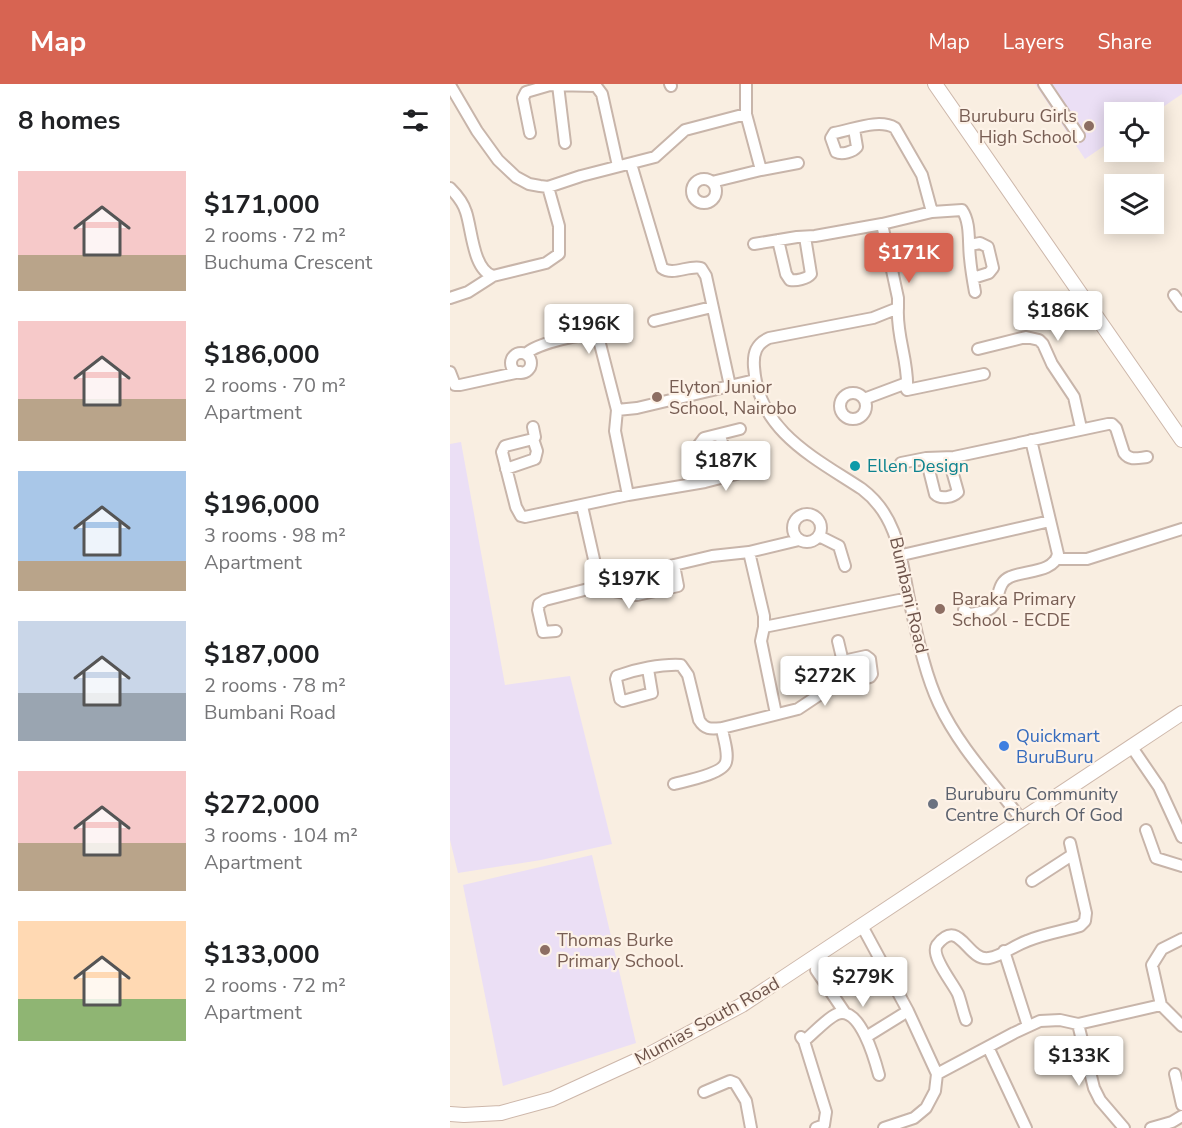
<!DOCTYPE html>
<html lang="en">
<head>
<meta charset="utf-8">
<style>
	body { margin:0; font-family:"Nunito Sans",sans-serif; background:#f6f6f6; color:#202124; height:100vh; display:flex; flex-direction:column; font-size:22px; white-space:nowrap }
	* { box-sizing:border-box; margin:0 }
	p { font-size:20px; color:#757577 }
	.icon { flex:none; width:33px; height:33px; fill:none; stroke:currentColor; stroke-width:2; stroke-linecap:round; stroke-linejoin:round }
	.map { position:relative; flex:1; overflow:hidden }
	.details { display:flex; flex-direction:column; background:#fff; width:450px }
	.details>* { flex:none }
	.controls { position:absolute; left:654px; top:18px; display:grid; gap:12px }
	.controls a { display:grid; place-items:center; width:60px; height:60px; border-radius:0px; background:#fff; box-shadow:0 3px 15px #0003; font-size:30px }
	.price { position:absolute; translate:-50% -51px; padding:0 14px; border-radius:6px; background:#fff; color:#222; font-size:20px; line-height:39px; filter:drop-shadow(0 2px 3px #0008) }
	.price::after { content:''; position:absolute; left:50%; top:36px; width:18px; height:14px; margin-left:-9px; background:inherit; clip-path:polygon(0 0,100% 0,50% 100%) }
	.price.active { background:#d76452; color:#fff }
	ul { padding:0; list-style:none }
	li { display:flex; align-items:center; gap:18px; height:150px; padding:0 18px }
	li span { display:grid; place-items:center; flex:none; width:168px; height:120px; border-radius:0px; color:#555 }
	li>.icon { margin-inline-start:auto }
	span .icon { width:72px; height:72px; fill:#fffc; stroke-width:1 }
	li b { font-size:26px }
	h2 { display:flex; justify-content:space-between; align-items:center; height:72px; padding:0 18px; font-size:26px }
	header { display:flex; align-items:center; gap:36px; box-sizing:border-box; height:84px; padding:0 30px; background:#d76452; color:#fff }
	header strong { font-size:28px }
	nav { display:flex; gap:33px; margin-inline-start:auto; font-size:21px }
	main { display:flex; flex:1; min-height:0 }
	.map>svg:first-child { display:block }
</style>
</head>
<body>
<header>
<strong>Map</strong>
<nav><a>Map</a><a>Layers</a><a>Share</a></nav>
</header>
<main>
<section class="details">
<h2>8 homes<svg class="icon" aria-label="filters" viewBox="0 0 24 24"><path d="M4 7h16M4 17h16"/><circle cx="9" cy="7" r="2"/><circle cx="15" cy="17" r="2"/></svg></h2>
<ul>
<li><span style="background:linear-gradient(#f6c9c9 70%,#b9a48a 0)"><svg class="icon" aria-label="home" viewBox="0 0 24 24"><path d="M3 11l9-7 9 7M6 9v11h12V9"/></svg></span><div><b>$171,000</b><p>2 rooms · 72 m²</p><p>Buchuma Crescent</p></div></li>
<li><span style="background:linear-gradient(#f6c9c9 65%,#b9a48a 0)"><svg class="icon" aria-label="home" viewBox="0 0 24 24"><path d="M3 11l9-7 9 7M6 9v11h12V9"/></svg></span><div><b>$186,000</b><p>2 rooms · 70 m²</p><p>Apartment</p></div></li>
<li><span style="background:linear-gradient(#a9c7e8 75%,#b9a48a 0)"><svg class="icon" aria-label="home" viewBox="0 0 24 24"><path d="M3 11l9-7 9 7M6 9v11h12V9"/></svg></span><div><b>$196,000</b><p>3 rooms · 98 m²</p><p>Apartment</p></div></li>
<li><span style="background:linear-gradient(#c9d6e8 60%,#9aa5b1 0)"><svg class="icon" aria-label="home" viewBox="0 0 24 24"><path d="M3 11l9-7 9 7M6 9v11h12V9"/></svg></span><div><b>$187,000</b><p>2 rooms · 78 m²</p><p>Bumbani Road</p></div></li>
<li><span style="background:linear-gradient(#f6c9c9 60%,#b9a48a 0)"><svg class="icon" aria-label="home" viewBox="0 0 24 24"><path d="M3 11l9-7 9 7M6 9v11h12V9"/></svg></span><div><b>$272,000</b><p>3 rooms · 104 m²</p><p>Apartment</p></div></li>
<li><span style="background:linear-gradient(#ffd9b3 65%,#8fb573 0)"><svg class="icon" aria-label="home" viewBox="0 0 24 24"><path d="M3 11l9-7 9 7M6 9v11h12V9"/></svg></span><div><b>$133,000</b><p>2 rooms · 72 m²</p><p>Apartment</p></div></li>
</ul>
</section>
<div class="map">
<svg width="732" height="1044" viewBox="0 0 732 1044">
	<rect width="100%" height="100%" fill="#f9eee1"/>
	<!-- education -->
	<path fill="#ebdff5" d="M585 0H732V10L704 29 664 28V55L635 75Z
		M11 358 55 601 120 592 162 760 91 776 8 789 0 756V360Z
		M142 771 186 959 53 1002 13 801Z"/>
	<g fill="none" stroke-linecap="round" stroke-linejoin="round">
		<defs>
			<path id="street" d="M220 0 221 2
				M594 0 629 52
				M0 1 27 47 48 76 66 93 79 100 90 102 98 103 131 92 205 73 235 46 296 30V0
				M108 1 115 59
				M404 45 407 63C403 68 392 71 386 68L381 54 384 49C402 46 429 34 445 44L472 91 482 128
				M80 49 73 14 76 8 100 1 146 2 152 10 168 82
				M181 80 212 184C223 192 238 181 251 184L256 192 280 302
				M311 86 348 79
				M242 107a12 12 0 1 1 24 0a12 12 0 1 1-24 0Z
				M262 98 311 86 296 30
				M0 104C7 111 13 118 16 128 22 146 23 186 43 192L96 179 109 170V142L98 103
				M328 156 336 190 340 196C346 197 357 195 361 190L355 153
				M304 160 347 153 365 152 432 140
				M520 161 530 159 538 163 543 184 539 189 523 194
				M525 208C523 197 521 185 520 174 518 158 521 139 512 126L482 128 432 140 448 214V224L423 234 319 254C306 260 303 269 304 283 308 347 365 374 412 405 448 432 451 474 459 515 467 550 474 588 489 620 509 663 543 698 571 735
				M724 211 732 222
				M0 214 18 208 43 192
				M204 237 262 223
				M528 265 576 253 589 256 593 260 602 280 624 313 631 344
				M61 279a10 10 0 1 1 20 0a10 10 0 1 1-20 0Z
				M76 270C85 260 136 247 148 252L167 326
				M0 288 5 301H10L70 288
				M457 306 534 290
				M390 322a13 13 0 1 1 26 0a13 13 0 1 1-26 0Z
				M414 315 454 300 457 306C459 278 446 252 448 224
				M83 343 85 353 83 355 55 362 52 368 66 423 71 432 75 433 178 411 165 347 167 326 187 324 305 296
				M476 374 485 410C491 416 503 413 508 408L501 383 504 373
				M451 379 476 374 504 373 658 340H662L666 344 674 369C680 377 688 374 697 373
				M56 385 85 375 87 367 83 355
				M255 398 290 389 294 386 291 375 276 373 270 351
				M178 411 255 398 248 362 254 354 290 345
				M132 422 150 502 153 505 187 511 228 502 224 481 209 484
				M343 444a14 14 0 1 1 28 0a14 14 0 1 1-28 0Z
				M369 452 389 462 395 482
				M299 468 349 456
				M452 471 600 437
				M606 475H637L732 445
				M224 481 262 472 299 468 314 532V543L459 514
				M514 526 519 530C526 529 536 528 541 524 551 515 546 499 560 493 575 486 604 489 608 470L581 356
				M314 543 311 557 326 630
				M106 547 93 548 88 526 89 520 95 516 150 502
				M388 557 398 599
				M198 585 202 609 173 617 170 615 166 595 167 592C186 585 211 580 231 581L238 591 249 636C255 646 261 645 272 644L348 625 378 605 420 593 422 590 420 575 416 572 393 577
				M681 662 709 703 732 753
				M224 700C235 697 273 690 276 678 279 668 273 654 272 644
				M696 746 706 774 732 782
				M582 797 622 771
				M412 842 458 927 487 990 485 1007 476 1024 464 1034 434 1044
				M732 855 712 865 702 881 711 921 732 942
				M554 867 578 942
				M367 871 366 886 395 929
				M516 936C513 928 511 918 508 910 503 899 480 872 487 861 510 832 517 878 539 874 552 872 565 861 577 857 593 850 613 847 630 842L635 837 636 829 620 759
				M628 940 644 1004 650 1016 674 1044
				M351 953 354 957C363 950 377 934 387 930 410 921 425 976 429 991
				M416 953 458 927
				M354 957 376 1028 374 1041 366 1044
				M538 963 576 1044
				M487 990 564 949 590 937 610 936 628 940 711 921
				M725 990 732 1021
				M254 1008 280 997 285 999 296 1017 301 1044
				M701 1044 722 1038 732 1032"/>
			<path id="secondary" d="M485 0 732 356
				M0 1030 14 1031 51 1029 102 1015 198 971 292 921 732 629"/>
		</defs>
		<!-- street casing -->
		<use href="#street" stroke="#c8b5aa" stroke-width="14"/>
		<!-- secondary casing -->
		<use href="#secondary" stroke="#cdb7aa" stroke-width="16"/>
		<!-- street -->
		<use href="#street" stroke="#fff" stroke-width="10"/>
		<!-- secondary -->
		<use href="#secondary" stroke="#fff" stroke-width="14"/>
	</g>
	<!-- markers -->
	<g fill="#8d6e63" stroke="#fdf2e7" stroke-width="2">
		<circle cx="639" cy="42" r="6"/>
		<circle cx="207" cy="313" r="6"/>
		<circle cx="490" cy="525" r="6"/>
		<circle cx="95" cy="866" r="6"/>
	</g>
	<circle fill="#0f9aa8" stroke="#fdf2e7" stroke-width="2" cx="405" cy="382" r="6"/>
	<circle fill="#3f7fe0" stroke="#fdf2e7" stroke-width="2" cx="554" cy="662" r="6"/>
	<circle fill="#6b7280" stroke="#fdf2e7" stroke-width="2" cx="483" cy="720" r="6"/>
	<g text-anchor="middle" stroke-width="4.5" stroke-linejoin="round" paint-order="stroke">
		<!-- education labels -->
		<g font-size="18" fill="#785e54" stroke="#fdf2e7" text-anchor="start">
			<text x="627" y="38" text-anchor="end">Buruburu Girls<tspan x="627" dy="21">High School</tspan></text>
			<text x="219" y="309">Elyton Junior<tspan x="219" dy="21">School, Nairobo</tspan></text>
			<text x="502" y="521">Baraka Primary<tspan x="502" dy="21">School - ECDE</tspan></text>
			<text x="107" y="862">Thomas Burke<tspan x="107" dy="21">Primary School.</tspan></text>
		</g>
		<!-- culture labels -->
		<g font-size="18" fill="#0d838f" stroke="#fdf2e7" text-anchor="start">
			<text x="417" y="388">Ellen Design</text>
		</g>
		<!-- street labels -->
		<g font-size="18" fill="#6e544b" stroke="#fdf2e7">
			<text transform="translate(459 511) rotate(77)" y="6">Bumbani Road</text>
			<text transform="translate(257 937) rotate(-29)" y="6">Mumias South Road</text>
		</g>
		<!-- shop labels -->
		<g font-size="18" fill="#366cbe" stroke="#fdf2e7" text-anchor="start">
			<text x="566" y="658">Quickmart<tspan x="566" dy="21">BuruBuru</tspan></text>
		</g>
		<!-- worship labels -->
		<g font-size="18" fill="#5b616d" stroke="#fdf2e7" text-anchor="start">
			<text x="495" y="716">Buruburu Community<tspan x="495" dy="21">Centre Church Of God</tspan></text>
		</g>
	</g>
</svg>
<div class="controls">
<a><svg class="icon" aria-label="locate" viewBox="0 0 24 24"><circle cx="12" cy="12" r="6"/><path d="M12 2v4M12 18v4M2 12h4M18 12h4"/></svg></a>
<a><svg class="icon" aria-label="layers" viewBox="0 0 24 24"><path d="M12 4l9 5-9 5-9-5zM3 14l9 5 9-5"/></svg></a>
</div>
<b class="price active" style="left:459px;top:200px">$171K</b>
<b class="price" style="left:608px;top:258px">$186K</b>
<b class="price" style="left:139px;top:271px">$196K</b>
<b class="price" style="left:276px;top:408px">$187K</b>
<b class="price" style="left:179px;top:526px">$197K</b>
<b class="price" style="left:375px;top:623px">$272K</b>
<b class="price" style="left:413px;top:924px">$279K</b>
<b class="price" style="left:629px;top:1003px">$133K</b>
</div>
</main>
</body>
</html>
